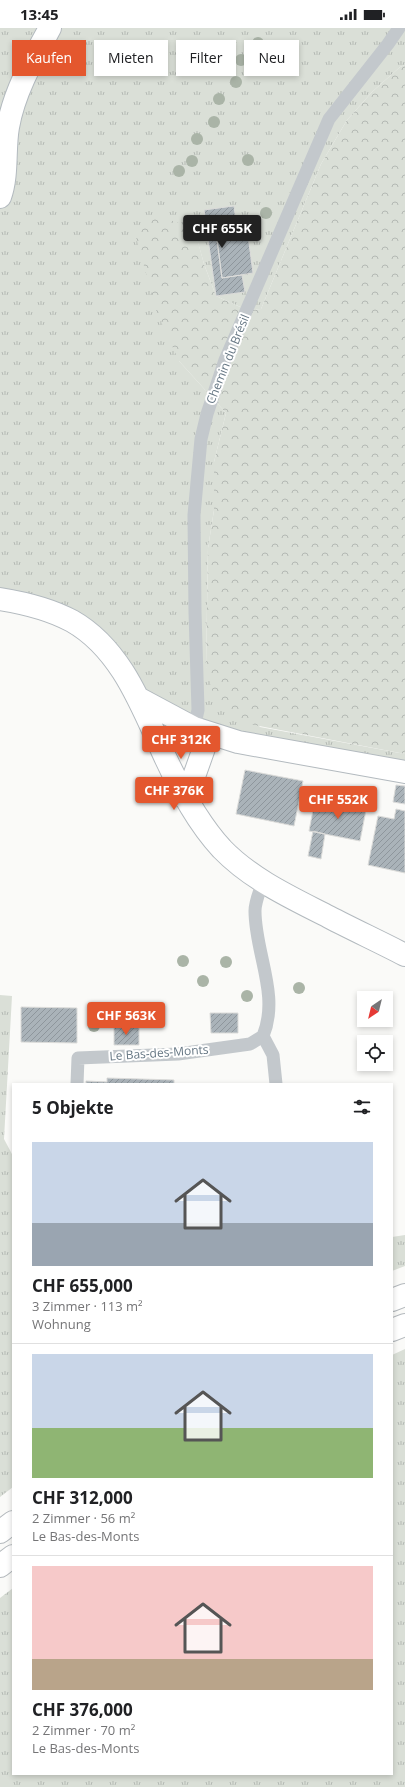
<!DOCTYPE html>
<html lang="de">
<head>
<meta charset="utf-8">
<style>
	body { margin:0; font-family:"Open Sans",sans-serif; background:#f2f2f2; color:#202124; height:100vh; display:flex; flex-direction:column; font-size:15px; white-space:nowrap }
	* { box-sizing:border-box; margin:0 }
	p { font-size:13px; color:#757577 }
	.icon { flex:none; width:22px; height:22px; fill:none; stroke:currentColor; stroke-width:2; stroke-linecap:round; stroke-linejoin:round }
	.map { position:relative; flex:1; overflow:hidden }
	.drawer { position:absolute; left:12px; top:1055px; width:381px; height:692px; display:flex; flex-direction:column; background:#fff; border-radius:0px; box-shadow:0 2px 6px #0003 }
	.drawer>* { flex:none }
	.banner { position:absolute; left:12px; top:12px; width:381px; height:36px; display:flex; gap:8px }
	.needle { width:26px; rotate:215deg }
	.controls { position:absolute; left:357px; top:963px; display:grid; gap:8px }
	.controls a { display:grid; place-items:center; width:36px; height:36px; border-radius:0px; background:#fff; box-shadow:0 2px 6px #0003; font-size:20px }
	.price { position:absolute; translate:-50% -34px; padding:0 9px; border-radius:4px; background:#e4572e; color:#fff; font-size:13px; line-height:26px; filter:drop-shadow(0 1px 2px #0008) }
	.price::after { content:''; position:absolute; left:50%; top:24px; width:12px; height:9px; margin-left:-6px; background:inherit; clip-path:polygon(0 0,100% 0,50% 100%) }
	.price.on { background:#222; color:#fff }
	ul { padding:0; list-style:none }
	li { display:grid; align-content:center; gap:8px; height:212px; padding:0 20px }
	li+li { border-top:1px solid #e0e0e0 }
	li span { display:grid; place-items:center; height:124px; border-radius:0px; color:#555 }
	li>.icon { margin-inline-start:auto }
	span .icon { width:72px; height:72px; fill:#fffc; stroke-width:1 }
	li b { font-size:17px }
	h2 { display:flex; justify-content:space-between; align-items:center; height:48px; padding:0 20px; font-size:17px }
	.pill { padding:0 14px; border-radius:0px; background:#fff; box-shadow:0 2px 6px #0003; font-size:14px; line-height:36px }
	.pill.on { background:#e4572e; color:#fff }
	.status { display:flex; justify-content:space-between; align-items:center; height:28px; padding:0 20px; background:#fff; direction:ltr }
	.status svg { height:11px; fill:currentColor }
	.map>svg:first-child { display:block }
</style>
</head>
<body>
<div class="status"><b>13:45</b><svg viewBox="0 0 49 12"><path d="M0 12V9h3v3zM5 12V6h3v6zM10 12V3h3v9zM15 12V0h3v12zM26 1h20v11H26zM47 4h2v5h-2z"/></svg></div>
<div class="map">
<svg width="405" height="1759" viewBox="0 0 405 1759">
	<defs>
		<pattern id="grass-tufts" width="24" height="20" patternUnits="userSpaceOnUse"><rect width="24" height="20" fill="#dadfd7"/><path d="M3 7l-1-3M5 7V3M7 7l1-3M15 17l-1-3M17 17v-4M19 17l1-3" fill="none" stroke="#b4b9b4"/></pattern>
		<pattern id="forest-crowns" width="20" height="18" patternUnits="userSpaceOnUse"><rect width="20" height="18" fill="#dadfd7"/><path d="M2 6a3 3 0 1 1 6 0M12 15a3 3 0 1 1 6 0" fill="none" stroke="#b4b9b4"/></pattern>
		<pattern id="building-hatch" width="6" height="6" patternUnits="userSpaceOnUse"><rect width="6" height="6" fill="#aab3b9"/><path d="M-1 1l2-2M0 6l6-6M5 7l2-2" fill="none" stroke="#8e969c"/></pattern>
	</defs>
	<rect width="100%" height="100%" fill="#fafaf8"/>
	<!-- grass -->
	<path fill="url(#grass-tufts)" d="M0 0H405V37L400 39 372 64 347 92 321 136 261 281 247 282 216 268 204 236 197 211 179 333 226 385 214 434V482L208 520 206 639 260 699 405 726V744L238 714 162 683 95 611 0 571Z
		M0 967 12 968 4 1111 13 1128V1459L0 1469Z
		M405 1207V1238L392 1243V1209Z
		M405 1321V1759H0V1570L13 1560V1746H392V1327Z"/>
	<!-- forest -->
	<path fill="url(#forest-crowns)" d="M405 37V726L239 694 224 683 213 666 206 639 208 520 214 482V434L226 385 179 333 157 285 136 209 142 197 157 188 182 196 197 210 204 236 216 268 247 282 261 281 321 136 347 92 372 64 400 39Z"/>
	<!-- building -->
	<path fill="url(#building-hatch)" stroke="#dcdcda" d="M234 178 237 201 216 204 222 250 242 247 245 264 216 268 204 182Z
		M247 200 253 245 222 250 216 204Z
		M245 742 303 753 294 798 236 786Z
		M396 757 405 758V776L393 774Z
		M315 772 366 782 360 813 309 803Z
		M396 781 405 783V845L368 837 378 788 394 791Z
		M313 803 325 806 321 831 308 828Z
		M21 979 77 980V1015L21 1014Z
		M210 985H238V1005H211Z
		M114 998H139V1017H114Z
		M107 1050 174 1052V1056H86V1053L107 1054Z"/>
	<g fill="none" stroke-linecap="round" stroke-linejoin="round">
		<defs>
			<path id="secondary" d="M0 169C8 147 4 121 8 99 14 64 33 31 50 0
				M0 571C25 575 50 581 72 593 123 622 143 682 166 731 181 763 198 795 222 821 252 852 292 870 329 889 354 902 380 914 405 927
				M138 670 194 700 238 714 405 744
				M186 771 209 706"/>
			<path id="highway" d="M392 1272 405 1267
				M392 1302 405 1297
				M0 1504 13 1494
				M0 1538 13 1528"/>
		</defs>
		<!-- secondary casing -->
		<use href="#secondary" stroke="#b3babf" stroke-width="24"/>
		<!-- highway casing -->
		<use href="#highway" stroke="#b4b9bd" stroke-width="24"/>
		<!-- lane -->
		<path stroke="#c3c8cc" stroke-width="13" d="M194 700 198 682 195 584 194 487 201 411 207 386 225 332 329 91 388 16 399 0
			M263 1008 273 1027 276 1056
			M77 1056 78 1030 178 1026 250 1016 263 1008C280 967 255 925 255 883 255 873 260 863 263 853"/>
		<!-- secondary -->
		<use href="#secondary" stroke="#fff" stroke-width="22"/>
		<!-- highway -->
		<use href="#highway" stroke="#fff" stroke-width="22"/>
	</g>
	<!-- trees -->
	<g fill="#aab4a7">
		<circle cx="258" cy="15" r="6"/>
		<circle cx="241" cy="32" r="6"/>
		<circle cx="236" cy="54" r="6"/>
		<circle cx="219" cy="71" r="6"/>
		<circle cx="214" cy="94" r="6"/>
		<circle cx="197" cy="111" r="6"/>
		<circle cx="248" cy="132" r="6"/>
		<circle cx="192" cy="133" r="6"/>
		<circle cx="179" cy="143" r="6"/>
		<circle cx="266" cy="185" r="6"/>
		<circle cx="183" cy="933" r="6"/>
		<circle cx="226" cy="934" r="6"/>
		<circle cx="203" cy="953" r="6"/>
		<circle cx="299" cy="960" r="6"/>
		<circle cx="247" cy="968" r="6"/>
		<circle cx="94" cy="998" r="6"/>
	</g>
	<g text-anchor="middle" stroke-width="4" stroke-linejoin="round" paint-order="stroke">
		<!-- street labels -->
		<g font-size="12" fill="#657683" stroke="#fff">
			<text transform="translate(228 331) rotate(-68)" y="4">Chemin du Brésil</text>
			<text transform="translate(159 1025) rotate(-4)" y="4">Le Bas-des-Monts</text>
		</g>
	</g>
</svg>
<div class="controls">
<a><svg class="needle" viewBox="-14 -14 28 28"><path d="M0-13l5 13h-10z" fill="#e53935"/><path d="M0 13l5-13h-10z" fill="#757577"/></svg></a>
<a><svg class="icon" aria-label="locate" viewBox="0 0 24 24"><circle cx="12" cy="12" r="6"/><path d="M12 2v4M12 18v4M2 12h4M18 12h4"/></svg></a>
</div>
<b class="price on" style="left:222px;top:221px">CHF 655K</b>
<b class="price" style="left:181px;top:732px">CHF 312K</b>
<b class="price" style="left:174px;top:783px">CHF 376K</b>
<b class="price" style="left:338px;top:792px">CHF 552K</b>
<b class="price" style="left:126px;top:1008px">CHF 563K</b>
<div class="banner">
<a class="pill on">Kaufen</a>
<a class="pill">Mieten</a>
<a class="pill">Filter</a>
<a class="pill">Neu</a>
</div>
<section class="drawer">
<h2>5 Objekte<svg class="icon" aria-label="filters" viewBox="0 0 24 24"><path d="M4 7h16M4 17h16"/><circle cx="9" cy="7" r="2"/><circle cx="15" cy="17" r="2"/></svg></h2>
<ul>
<li><span style="background:linear-gradient(#c9d6e8 65%,#9aa5b1 0)"><svg class="icon" aria-label="home" viewBox="0 0 24 24"><path d="M3 11l9-7 9 7M6 9v11h12V9"/></svg></span><div><b>CHF 655,000</b><p>3 Zimmer · 113 m²</p><p>Wohnung</p></div></li>
<li><span style="background:linear-gradient(#c9d6e8 60%,#8fb573 0)"><svg class="icon" aria-label="home" viewBox="0 0 24 24"><path d="M3 11l9-7 9 7M6 9v11h12V9"/></svg></span><div><b>CHF 312,000</b><p>2 Zimmer · 56 m²</p><p>Le Bas-des-Monts</p></div></li>
<li><span style="background:linear-gradient(#f6c9c9 75%,#b9a48a 0)"><svg class="icon" aria-label="home" viewBox="0 0 24 24"><path d="M3 11l9-7 9 7M6 9v11h12V9"/></svg></span><div><b>CHF 376,000</b><p>2 Zimmer · 70 m²</p><p>Le Bas-des-Monts</p></div></li>
</ul>
</section>
</div>
</body>
</html>
